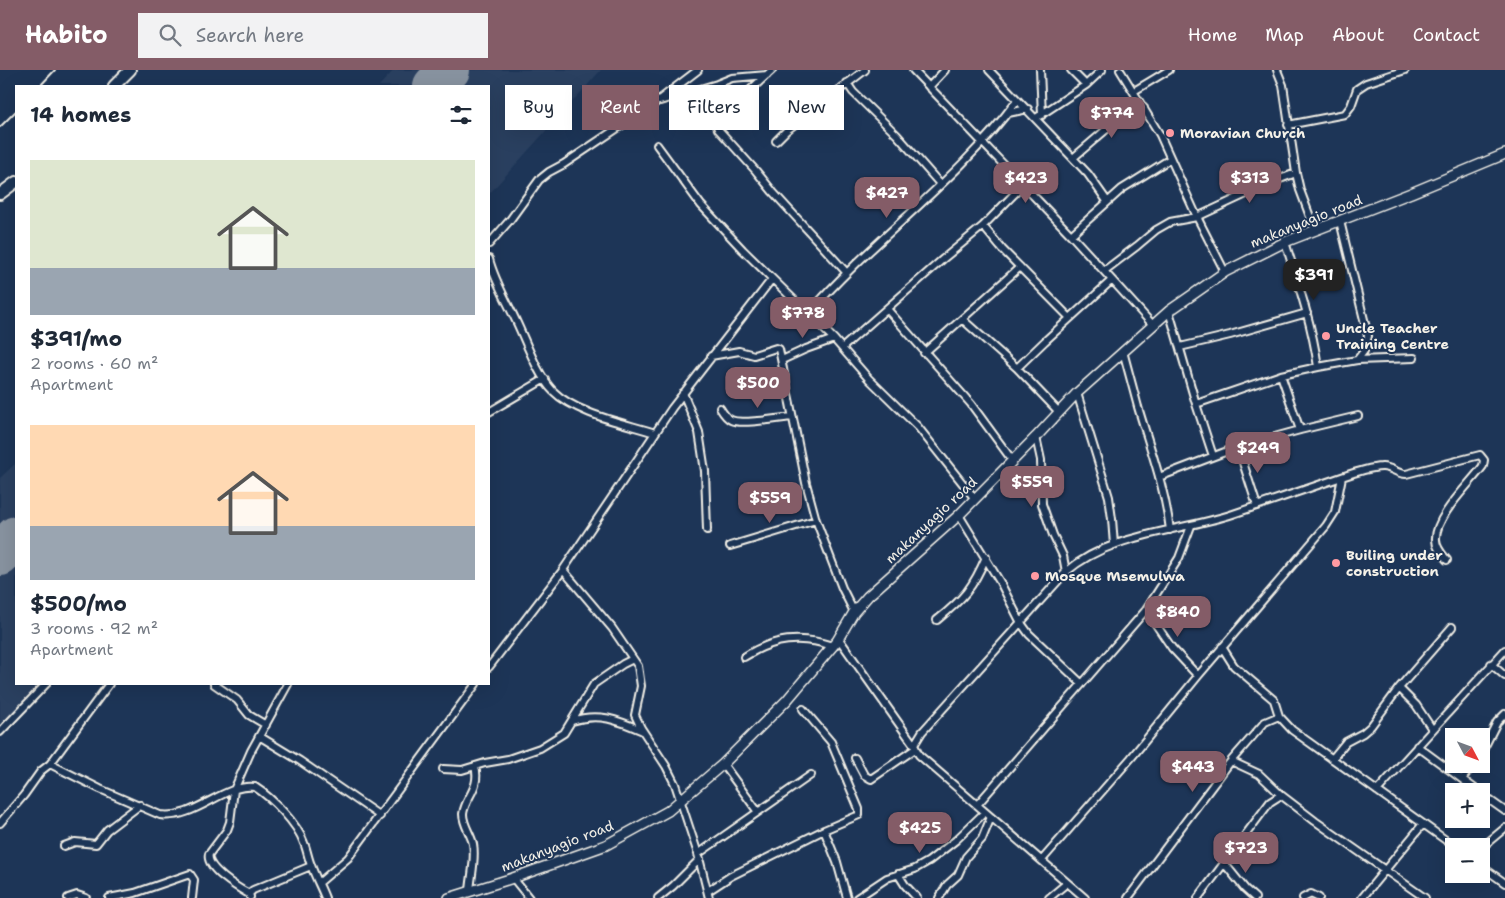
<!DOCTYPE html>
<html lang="en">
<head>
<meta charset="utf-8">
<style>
	body { margin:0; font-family:"Shantell Sans",sans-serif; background:#f2f2f3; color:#1f2937; height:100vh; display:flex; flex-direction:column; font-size:19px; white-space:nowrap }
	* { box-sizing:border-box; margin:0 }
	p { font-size:16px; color:#747a83 }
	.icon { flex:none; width:28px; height:28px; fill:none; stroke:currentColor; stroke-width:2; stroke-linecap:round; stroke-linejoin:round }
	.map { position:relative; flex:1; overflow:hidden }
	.details { position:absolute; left:15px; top:15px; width:475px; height:600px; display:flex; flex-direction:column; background:#fff; border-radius:0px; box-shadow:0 5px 20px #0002 }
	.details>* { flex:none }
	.guide { position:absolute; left:505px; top:15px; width:475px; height:45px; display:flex; gap:10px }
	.needle { width:32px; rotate:131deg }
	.fabs { position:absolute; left:1445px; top:658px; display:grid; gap:10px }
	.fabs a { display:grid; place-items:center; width:45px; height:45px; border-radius:0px; background:#fff; box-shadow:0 5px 20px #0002; font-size:25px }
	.price { position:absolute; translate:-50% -42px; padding:0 11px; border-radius:10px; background:#845c67; color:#fff; font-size:16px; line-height:32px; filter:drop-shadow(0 1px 2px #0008) }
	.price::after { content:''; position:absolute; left:50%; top:30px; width:15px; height:11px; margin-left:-8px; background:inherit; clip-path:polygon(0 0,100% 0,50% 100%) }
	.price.selected { background:#222; color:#fff }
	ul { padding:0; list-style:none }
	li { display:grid; align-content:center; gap:10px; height:265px; padding:0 15px }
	li span { display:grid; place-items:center; height:155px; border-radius:0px; color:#555 }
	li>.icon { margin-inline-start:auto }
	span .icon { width:90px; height:90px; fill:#fffc; stroke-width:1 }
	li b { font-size:21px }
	h2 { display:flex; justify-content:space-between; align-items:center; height:60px; padding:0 15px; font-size:21px }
	.chip { padding:0 18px; border-radius:0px; background:#fff; box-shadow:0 5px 20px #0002; font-size:18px; line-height:45px }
	.chip.selected { background:#845c67; color:#fff }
	header { display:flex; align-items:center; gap:30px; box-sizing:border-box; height:70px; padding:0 25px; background:#845c67; color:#fff }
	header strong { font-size:24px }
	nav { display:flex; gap:28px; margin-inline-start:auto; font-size:18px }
	.search { width:350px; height:45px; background:#f2f2f3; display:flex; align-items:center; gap:12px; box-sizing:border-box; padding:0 18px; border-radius:0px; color:#747a83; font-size:19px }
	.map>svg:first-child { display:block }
</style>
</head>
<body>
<header>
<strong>Habito</strong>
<div class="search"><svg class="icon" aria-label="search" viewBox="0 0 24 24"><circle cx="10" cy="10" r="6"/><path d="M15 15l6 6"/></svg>Search here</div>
<nav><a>Home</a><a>Map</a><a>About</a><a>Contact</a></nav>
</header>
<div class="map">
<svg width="1505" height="828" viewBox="0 0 1505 828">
	<rect width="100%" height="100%" fill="#1d3557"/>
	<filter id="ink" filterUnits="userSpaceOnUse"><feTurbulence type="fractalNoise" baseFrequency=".02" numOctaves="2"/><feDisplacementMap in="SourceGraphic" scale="10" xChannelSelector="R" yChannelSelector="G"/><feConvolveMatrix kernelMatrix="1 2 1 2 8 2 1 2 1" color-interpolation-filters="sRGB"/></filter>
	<g filter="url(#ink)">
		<!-- built -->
		<path fill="#2a4060" d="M394 0H601L489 124V16H379Z
			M16 393V614H43L0 661V408Z"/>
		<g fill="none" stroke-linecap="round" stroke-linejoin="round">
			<!-- runway -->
			<path stroke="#8893a0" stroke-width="42" d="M434 16 449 0
				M0 485 16 467"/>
			<defs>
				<path id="street" d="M772 0 719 49 716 54 718 59 756 101 773 122 846 202
					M913 0 1071 165 1153 255
					M989 0 1088 104 1107 131
					M1040 0 1042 45
					M1071 0 1086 15
					M1120 0 1160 65 1197 147 1225 202
					M1277 0 1283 15 1296 103 1300 120 1315 160
					M847 13 853 22 897 65 940 114
					M929 17 945 0
					M1134 21 1169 0
					M660 31 717 14 732 8 767 5
					M1008 43 1028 39
					M1036 48 1086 15 1102 0
					M1288 55 1345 44 1351 36 1357 19 1366 13 1405 0
					M776 71 787 60 865 0
					M657 75 701 135 743 180 834 269 869 309 918 357 975 429
					M1073 88 1108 58 1144 38
					M1340 151 1368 266 1364 281 1357 290
					M983 156 1002 179 1070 248
					M1071 165 1122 119 1170 89
					M1285 172C1298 213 1312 254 1318 297
					M489 174 510 150 539 110 549 102 564 94 655 33 698 0
					M489 189C495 212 507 231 517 253 526 272 538 306 553 321 576 344 624 353 655 363
					M1104 201 1137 176 1156 160 1170 152 1197 147 1272 112 1296 103
					M887 239 971 334 1012 390
					M1169 241 1196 334 1213 386
					M809 243C874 168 959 110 1017 30
					M962 249 1017 298 1059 342
					M1180 277 1230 265 1307 243
					M842 278 943 189 983 156 1022 116
					M1123 281C1128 299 1133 318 1138 337 1150 378 1165 418 1170 460
					M924 283 1020 197
					M711 286 739 281 754 285 776 278 779 279 806 413 816 450 842 518 854 542
					M782 290 806 279 834 269
					M1017 298 1045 271 1112 210
					M1281 305 1300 360
					M683 323 699 362 705 401 707 460
					M1077 323 1109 427 1112 449 1114 475
					M1196 334 1281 305 1318 297 1357 290 1414 288
					M720 338C723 343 726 348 731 350 741 355 780 348 792 347
					M489 342 545 309
					M1036 367 1041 390 1042 434 1053 465 1063 486 1066 502
					M1238 377 1257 436
					M1159 407 1238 377 1300 360 1358 346
					M959 445 1000 512 1021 553 1029 564 1082 614
					M730 476 816 450
					M563 500 612 558 638 596 641 616 635 645 641 658 666 696 675 714 698 784 709 828
					M1146 540 1172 578 1198 606
					M937 550C963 529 973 518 986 487
					M839 569 914 675
					M1222 577 1234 596 1274 630 1279 646 1292 660 1454 776
					M744 587C774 568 800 565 833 576
					M1491 594 1505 606
					M489 597 563 500 672 338 772 209
					M214 614 237 630 249 645 266 655
					M1399 618 1416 635 1432 659
					M572 651C598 642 618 650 643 661
					M0 662 46 614
					M259 666 300 691 380 746
					M1417 676 1478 721
					M1481 684 1497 652 1505 644
					M855 688 864 705 871 709 915 679
					M1332 689 1346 672 1363 663 1371 656 1399 618 1452 557
					M1231 691 1259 704 1281 725 1315 751 1425 828
					M50 694 109 614
					M723 694 758 742
					M443 699 462 700 485 693 508 689 540 678 564 663 594 614 623 594 633 589
					M1462 709 1474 694
					M1377 721 1505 580
					M1481 724 1505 741
					M977 735 1146 540 1179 488 1191 456
					M0 753 24 725 41 701 50 694 100 719 160 745C196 750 223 713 255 717 272 728 297 753 304 773 307 780 308 788 311 795 315 807 321 817 325 828
					M824 760 837 792 847 828
					M64 776 75 772 96 774 107 760 140 735
					M1481 778 1505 758
					M698 784 811 705
					M1042 790 1131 688 1198 606 1326 456 1335 442 1342 407
					M1224 793 1245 819 1255 828
					M1481 796 1505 813
					M898 804 905 815 917 828
					M513 808 529 828
					M320 812 348 788 476 614
					M470 821C471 807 476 788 473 774 471 764 463 755 463 744 465 727 481 718 475 696
					M708 821 731 806 824 760 859 745V739L831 672 803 639
					M249 824C238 818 205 798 209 784L227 760 230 752 234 720 251 681 288 614
					M250 827 249 824 253 820 311 796
					M68 828 77 825 86 828
					M109 828 135 823 190 804 194 810 192 828
					M658 828 673 816 700 789
					M857 828 887 808 915 799 929 791 956 770 985 742
					M939 828 947 815 958 805 966 787 982 769 991 747
					M1049 828 1067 813
					M1085 828 919 685 914 675 922 662 1066 502C1111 463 1178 462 1233 444 1266 433 1300 421 1333 410 1348 405 1365 398 1381 397 1390 396 1397 404 1406 404L1480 385 1484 390 1483 396C1470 414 1434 447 1436 470 1436 478 1442 484 1447 490
					M1128 828 1231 691 1265 652 1279 646
					M1198 828 1270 732 1281 725
					M1303 828 1311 824 1319 828
					M1362 828 1423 754"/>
				<path id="secondary" d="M449 828 513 808 606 775 668 741 723 694 787 630 837 571 854 542 868 526 959 445 1036 367 1077 323 1169 241 1195 223 1225 202 1285 172 1411 123 1505 84"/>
				<path id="primary" d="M114 16 130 0
					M0 124 16 112"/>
			</defs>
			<!-- street casing -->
			<use href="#street" stroke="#f4f1e8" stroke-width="10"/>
			<!-- secondary casing -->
			<use href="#secondary" stroke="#f4f1e8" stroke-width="12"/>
			<!-- primary casing -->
			<use href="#primary" stroke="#f4f1e8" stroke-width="14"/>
			<!-- street -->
			<use href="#street" stroke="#1d3557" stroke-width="6"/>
			<!-- secondary -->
			<use href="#secondary" stroke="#1d3557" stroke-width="9"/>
			<!-- primary -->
			<use href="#primary" stroke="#1d3557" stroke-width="10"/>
			<!-- rail -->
			<path stroke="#f4f1e8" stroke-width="2" d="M40 16 55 0
				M0 57 16 41"/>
		</g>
	</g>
	<!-- markers -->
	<g fill="#ff9aa2" stroke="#1d3557" stroke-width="2">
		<circle cx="1170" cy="63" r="5"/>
		<circle cx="1326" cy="266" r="5"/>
		<circle cx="1336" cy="493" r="5"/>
		<circle cx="1035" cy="506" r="5"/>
	</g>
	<g text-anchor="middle" stroke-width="4" stroke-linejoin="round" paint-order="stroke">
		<!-- poi labels -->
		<g font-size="14" font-weight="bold" fill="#f4f1e8" stroke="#1d3557" text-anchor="start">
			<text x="1180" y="68">Moravian Church</text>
			<text x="1336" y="263">Uncle Teacher<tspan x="1336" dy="16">Training Centre</tspan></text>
			<text x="1346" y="490">Builing under<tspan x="1346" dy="16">construction</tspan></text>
			<text x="1045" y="511">Mosque Msemulwa</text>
		</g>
		<!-- street labels -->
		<g font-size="14" fill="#f4f1e8" stroke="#1d3557">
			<text transform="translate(1306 151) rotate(-22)" y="5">makanyagio road</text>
			<text transform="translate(931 450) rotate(-43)" y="5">makanyagio road</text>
			<text transform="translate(557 776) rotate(-21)" y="5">makanyagio road</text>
		</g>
	</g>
</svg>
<div class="fabs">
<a><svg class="needle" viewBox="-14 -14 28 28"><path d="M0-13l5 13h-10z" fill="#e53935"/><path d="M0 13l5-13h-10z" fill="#747a83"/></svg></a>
<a>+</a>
<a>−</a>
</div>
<b class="price" style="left:1112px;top:69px">$774</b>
<b class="price" style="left:1026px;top:134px">$423</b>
<b class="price" style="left:1250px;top:134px">$313</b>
<b class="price" style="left:887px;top:149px">$427</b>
<b class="price selected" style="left:1314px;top:231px">$391</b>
<b class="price" style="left:803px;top:269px">$778</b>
<b class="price" style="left:758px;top:339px">$500</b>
<b class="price" style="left:1258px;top:404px">$249</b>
<b class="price" style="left:1032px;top:438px">$559</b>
<b class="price" style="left:770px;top:454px">$559</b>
<b class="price" style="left:1178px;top:568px">$840</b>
<b class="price" style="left:1193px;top:723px">$443</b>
<b class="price" style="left:920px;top:784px">$425</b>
<b class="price" style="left:1246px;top:804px">$723</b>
<div class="guide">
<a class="chip">Buy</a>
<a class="chip selected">Rent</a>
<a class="chip">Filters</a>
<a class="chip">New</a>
</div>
<section class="details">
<h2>14 homes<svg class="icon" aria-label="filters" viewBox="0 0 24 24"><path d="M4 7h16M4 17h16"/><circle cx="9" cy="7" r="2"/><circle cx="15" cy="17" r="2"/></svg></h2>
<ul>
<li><span style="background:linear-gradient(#dfe7d0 70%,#9aa5b1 0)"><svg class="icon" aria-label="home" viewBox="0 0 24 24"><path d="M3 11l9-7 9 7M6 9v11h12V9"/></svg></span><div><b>$391/mo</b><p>2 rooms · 60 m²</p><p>Apartment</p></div></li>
<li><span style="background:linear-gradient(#ffd9b3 65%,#9aa5b1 0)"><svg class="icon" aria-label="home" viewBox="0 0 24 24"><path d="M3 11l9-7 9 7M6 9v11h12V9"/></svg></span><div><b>$500/mo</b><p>3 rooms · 92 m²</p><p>Apartment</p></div></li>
</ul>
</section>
</div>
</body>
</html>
